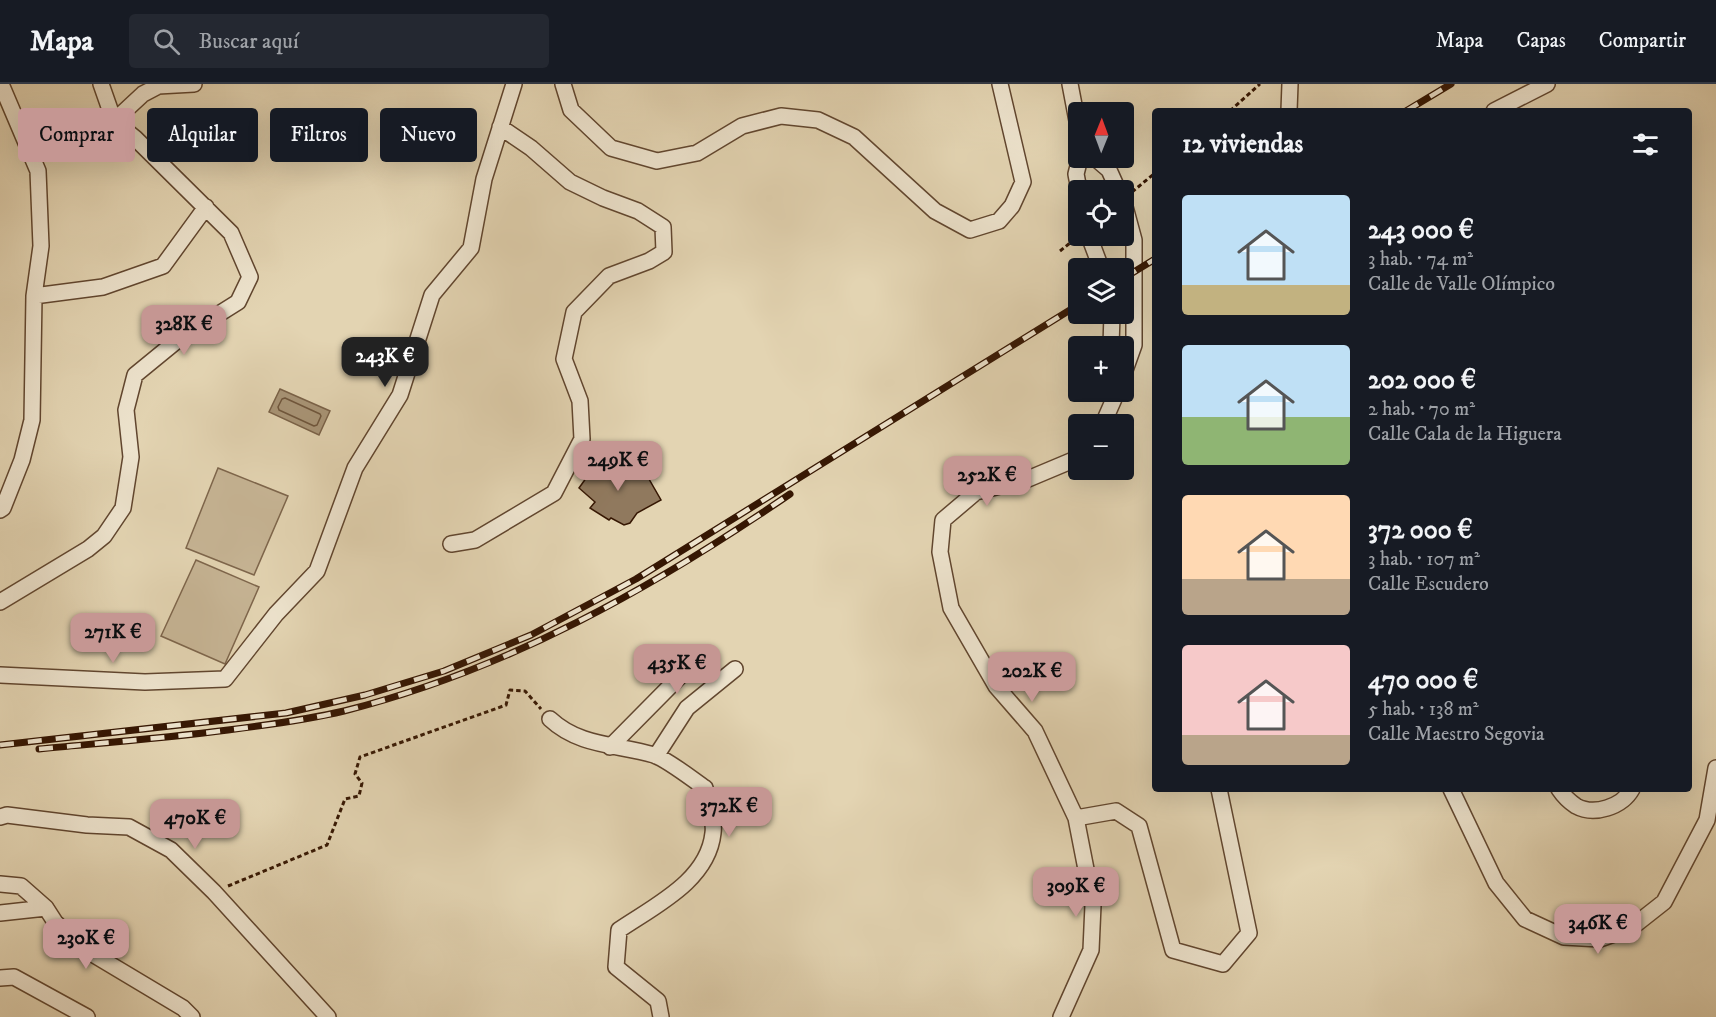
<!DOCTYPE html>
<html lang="es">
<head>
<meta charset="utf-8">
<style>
	body { margin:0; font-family:"IM FELL DW Pica",serif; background:#242831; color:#f1f3f6; height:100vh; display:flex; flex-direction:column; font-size:22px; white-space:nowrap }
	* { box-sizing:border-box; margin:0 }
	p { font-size:20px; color:#9ea1a6 }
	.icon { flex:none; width:33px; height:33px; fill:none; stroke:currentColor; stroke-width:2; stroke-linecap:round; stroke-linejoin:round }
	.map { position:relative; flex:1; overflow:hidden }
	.drawer { position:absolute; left:1152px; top:24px; width:540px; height:684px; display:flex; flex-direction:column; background:#171b24; border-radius:6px; box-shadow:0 6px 24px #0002 }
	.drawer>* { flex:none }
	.guide { position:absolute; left:18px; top:24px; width:570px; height:54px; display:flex; gap:12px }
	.needle { width:39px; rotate:1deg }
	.tools { position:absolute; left:1068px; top:18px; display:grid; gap:12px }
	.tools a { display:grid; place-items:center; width:66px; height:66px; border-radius:6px; background:#171b24; box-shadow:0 6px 24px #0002; font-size:30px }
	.price { position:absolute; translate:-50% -51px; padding:0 14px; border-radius:12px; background:#c59692; color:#111; font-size:20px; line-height:39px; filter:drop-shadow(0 2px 3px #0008) }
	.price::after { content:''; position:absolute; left:50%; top:36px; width:18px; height:14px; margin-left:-9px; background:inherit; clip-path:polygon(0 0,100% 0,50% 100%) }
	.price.active { background:#222; color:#fff }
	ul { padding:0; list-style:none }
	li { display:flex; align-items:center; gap:18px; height:150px; padding:0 30px }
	li span { display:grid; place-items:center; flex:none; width:168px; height:120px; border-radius:6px; color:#555 }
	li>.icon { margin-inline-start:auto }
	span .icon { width:72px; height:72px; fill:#fffc; stroke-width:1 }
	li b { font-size:26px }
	h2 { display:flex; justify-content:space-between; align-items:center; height:72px; padding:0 30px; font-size:26px }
	.pill { padding:0 21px; border-radius:6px; background:#171b24; box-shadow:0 6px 24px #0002; font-size:21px; line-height:54px }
	.pill.active { background:#c59692; color:#111 }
	header { display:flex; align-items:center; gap:36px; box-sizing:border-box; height:84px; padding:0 30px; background:#171b24; border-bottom:2px solid #363941 }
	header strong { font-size:28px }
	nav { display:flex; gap:33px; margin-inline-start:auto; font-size:21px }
	.search { width:420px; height:54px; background:#242831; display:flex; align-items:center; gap:15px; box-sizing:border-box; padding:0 21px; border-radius:6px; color:#9ea1a6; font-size:22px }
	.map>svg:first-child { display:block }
</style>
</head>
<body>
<header>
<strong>Mapa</strong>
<div class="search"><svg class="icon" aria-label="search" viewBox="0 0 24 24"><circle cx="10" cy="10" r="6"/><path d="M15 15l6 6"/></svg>Buscar aquí</div>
<nav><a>Mapa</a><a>Capas</a><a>Compartir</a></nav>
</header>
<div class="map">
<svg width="1716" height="933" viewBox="0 0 1716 933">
	<rect width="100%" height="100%" fill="#e3d4b2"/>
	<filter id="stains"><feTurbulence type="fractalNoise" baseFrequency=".00333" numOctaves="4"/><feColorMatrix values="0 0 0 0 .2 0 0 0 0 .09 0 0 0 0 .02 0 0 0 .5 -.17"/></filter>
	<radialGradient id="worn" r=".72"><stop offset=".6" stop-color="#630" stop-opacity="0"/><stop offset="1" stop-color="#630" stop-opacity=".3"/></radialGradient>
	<!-- green -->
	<path fill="#c6b494" stroke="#7e664c" stroke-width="1.5" d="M218 384 288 412 254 491 186 464Z
		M196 476 259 503 225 580 161 552Z"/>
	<!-- water -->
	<path fill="#a89476" stroke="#7a6248" stroke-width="1.5" d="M280 305 330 327 319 351 269 328Z"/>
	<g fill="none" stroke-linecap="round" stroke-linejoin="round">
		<!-- shore -->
		<path stroke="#6f563c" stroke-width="1.5" d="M285 314 320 330 321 332 317 341 314 342 279 326 278 323 282 315Z"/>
	</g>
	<!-- building -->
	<path fill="#90795e" stroke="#361703" stroke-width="1.5" d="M592 370 617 389 627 385 629 390 642 383 661 416 637 429 630 439 624 441 611 434 609 436 590 424 595 418 579 404 592 386 585 382Z"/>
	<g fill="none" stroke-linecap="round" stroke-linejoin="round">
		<defs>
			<path id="minor" d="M563 0 571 26 611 64 657 77 697 69 742 42 781 32 818 36 854 53 935 127 970 146 999 137 1012 122 1023 98 1000 0
				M1070 0 1078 42
				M158 2 194 0
				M1289 27 1290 0
				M1494 27 1547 0
				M114 37 143 10 162 0
				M1095 74 1109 86 1118 106
				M1079 106 1076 90 1080 74
				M1124 119 1134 156V261L1124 289
				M1089 152 1101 184
				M34 212 103 203 163 182 206 123
				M1111 262 1112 230
				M1103 340 1117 308
				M0 426 3 424 22 376 32 336 34 212 41 162 38 87 1 0
				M451 460 475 456 554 409 582 355 580 317 564 275 574 228 609 192 649 177 664 168 663 143 638 127 603 114 570 98 531 64 500 43
				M0 518 88 465 104 452 123 424 131 373 126 326 135 291 179 255 238 218 250 193 231 149 135 54 114 37 101 0
				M0 591 145 598 225 595 276 530 317 487 355 384 400 311 432 211 471 164 484 95 514 0
				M550 635C580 663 618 660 654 671 668 676 692 695 705 704 708 717 715 736 713 749 708 797 654 822 619 846L616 883 658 917 661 933
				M610 663 699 573
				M656 672 687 624 735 585
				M1451 705 1496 799 1525 835 1564 853 1600 855 1631 844 1664 818 1707 736 1716 684
				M1559 705C1563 711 1570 718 1576 722 1594 732 1622 723 1632 705
				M0 733 7 731 87 741 129 743 171 766 214 808 328 933
				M1076 734 1116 727 1139 742 1173 866 1223 880 1249 849 1219 705
				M0 800 21 802 46 824 55 838 76 860 183 924 192 933
				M0 829 46 824
				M0 894 14 893 87 933
				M1061 933 1091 866 1093 821 1076 734 1035 647 996 602 951 524 940 468 943 436 976 408 1028 395 1078 374"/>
		</defs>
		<!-- minor casing -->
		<use href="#minor" stroke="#61462f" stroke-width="18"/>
		<!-- path -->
		<path stroke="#361703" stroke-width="3" stroke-dasharray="4.5 3" stroke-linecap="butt" d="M1230 27 1260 0
			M1132 108 1155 89
			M1060 167 1075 155
			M228 802 327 761 345 715 359 712 362 699 355 690 360 673 506 621 510 606 525 607 541 625"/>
		<!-- minor -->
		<use href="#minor" stroke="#ede3cd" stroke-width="15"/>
		<defs>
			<path id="rail" d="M1406 27 1451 0
				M1124 194 1155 175
				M0 661 286 629 365 611 444 587 531 551 636 495 1078 221
				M39 665C102 659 165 654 228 646 267 641 306 636 344 627 507 586 653 504 790 410"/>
		</defs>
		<!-- rail casing -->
		<use href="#rail" stroke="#361703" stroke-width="7"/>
		<!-- rail -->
		<use href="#rail" stroke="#ede3cd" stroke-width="4.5" stroke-dasharray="14" stroke-linecap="butt"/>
	</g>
	<rect width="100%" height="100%" filter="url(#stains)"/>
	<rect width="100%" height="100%" fill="url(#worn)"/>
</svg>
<div class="tools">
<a><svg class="needle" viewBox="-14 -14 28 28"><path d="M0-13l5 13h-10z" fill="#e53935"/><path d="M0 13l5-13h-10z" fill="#9ea1a6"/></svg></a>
<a><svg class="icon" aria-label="locate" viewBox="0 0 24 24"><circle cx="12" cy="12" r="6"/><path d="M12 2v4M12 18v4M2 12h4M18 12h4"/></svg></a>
<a><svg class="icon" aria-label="layers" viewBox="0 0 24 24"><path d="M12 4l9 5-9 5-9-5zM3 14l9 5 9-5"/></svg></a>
<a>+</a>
<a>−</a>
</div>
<b class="price" style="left:184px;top:272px">328K €</b>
<b class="price active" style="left:385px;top:304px">243K €</b>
<b class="price" style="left:618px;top:408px">249K €</b>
<b class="price" style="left:987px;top:423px">252K €</b>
<b class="price" style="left:113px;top:580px">271K €</b>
<b class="price" style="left:677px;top:611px">435K €</b>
<b class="price" style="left:1032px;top:619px">202K €</b>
<b class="price" style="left:729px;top:754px">372K €</b>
<b class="price" style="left:195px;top:766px">470K €</b>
<b class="price" style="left:1076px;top:834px">309K €</b>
<b class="price" style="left:1598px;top:871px">346K €</b>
<b class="price" style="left:86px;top:886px">230K €</b>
<div class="guide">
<a class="pill active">Comprar</a>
<a class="pill">Alquilar</a>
<a class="pill">Filtros</a>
<a class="pill">Nuevo</a>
</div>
<section class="drawer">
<h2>12 viviendas<svg class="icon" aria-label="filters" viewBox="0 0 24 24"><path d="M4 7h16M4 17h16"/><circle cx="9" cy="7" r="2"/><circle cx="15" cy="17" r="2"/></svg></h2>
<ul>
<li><span style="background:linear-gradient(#bfe0f5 75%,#c2b280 0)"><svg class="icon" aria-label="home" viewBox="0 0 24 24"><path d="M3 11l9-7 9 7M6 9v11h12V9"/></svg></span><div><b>243 000 €</b><p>3 hab. · 74 m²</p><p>Calle de Valle Olímpico</p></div></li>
<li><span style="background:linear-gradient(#bfe0f5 60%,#8fb573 0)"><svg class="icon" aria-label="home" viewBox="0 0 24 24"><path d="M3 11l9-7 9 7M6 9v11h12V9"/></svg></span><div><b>202 000 €</b><p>2 hab. · 70 m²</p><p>Calle Cala de la Higuera</p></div></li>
<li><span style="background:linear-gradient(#ffd9b3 70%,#b9a48a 0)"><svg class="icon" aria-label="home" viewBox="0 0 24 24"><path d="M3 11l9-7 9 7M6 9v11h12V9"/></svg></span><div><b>372 000 €</b><p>3 hab. · 107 m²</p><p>Calle Escudero</p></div></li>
<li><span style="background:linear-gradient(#f6c9c9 75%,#b9a48a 0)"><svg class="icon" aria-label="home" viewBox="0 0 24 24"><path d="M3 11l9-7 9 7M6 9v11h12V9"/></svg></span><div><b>470 000 €</b><p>5 hab. · 138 m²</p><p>Calle Maestro Segovia</p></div></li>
</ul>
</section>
</div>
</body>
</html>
